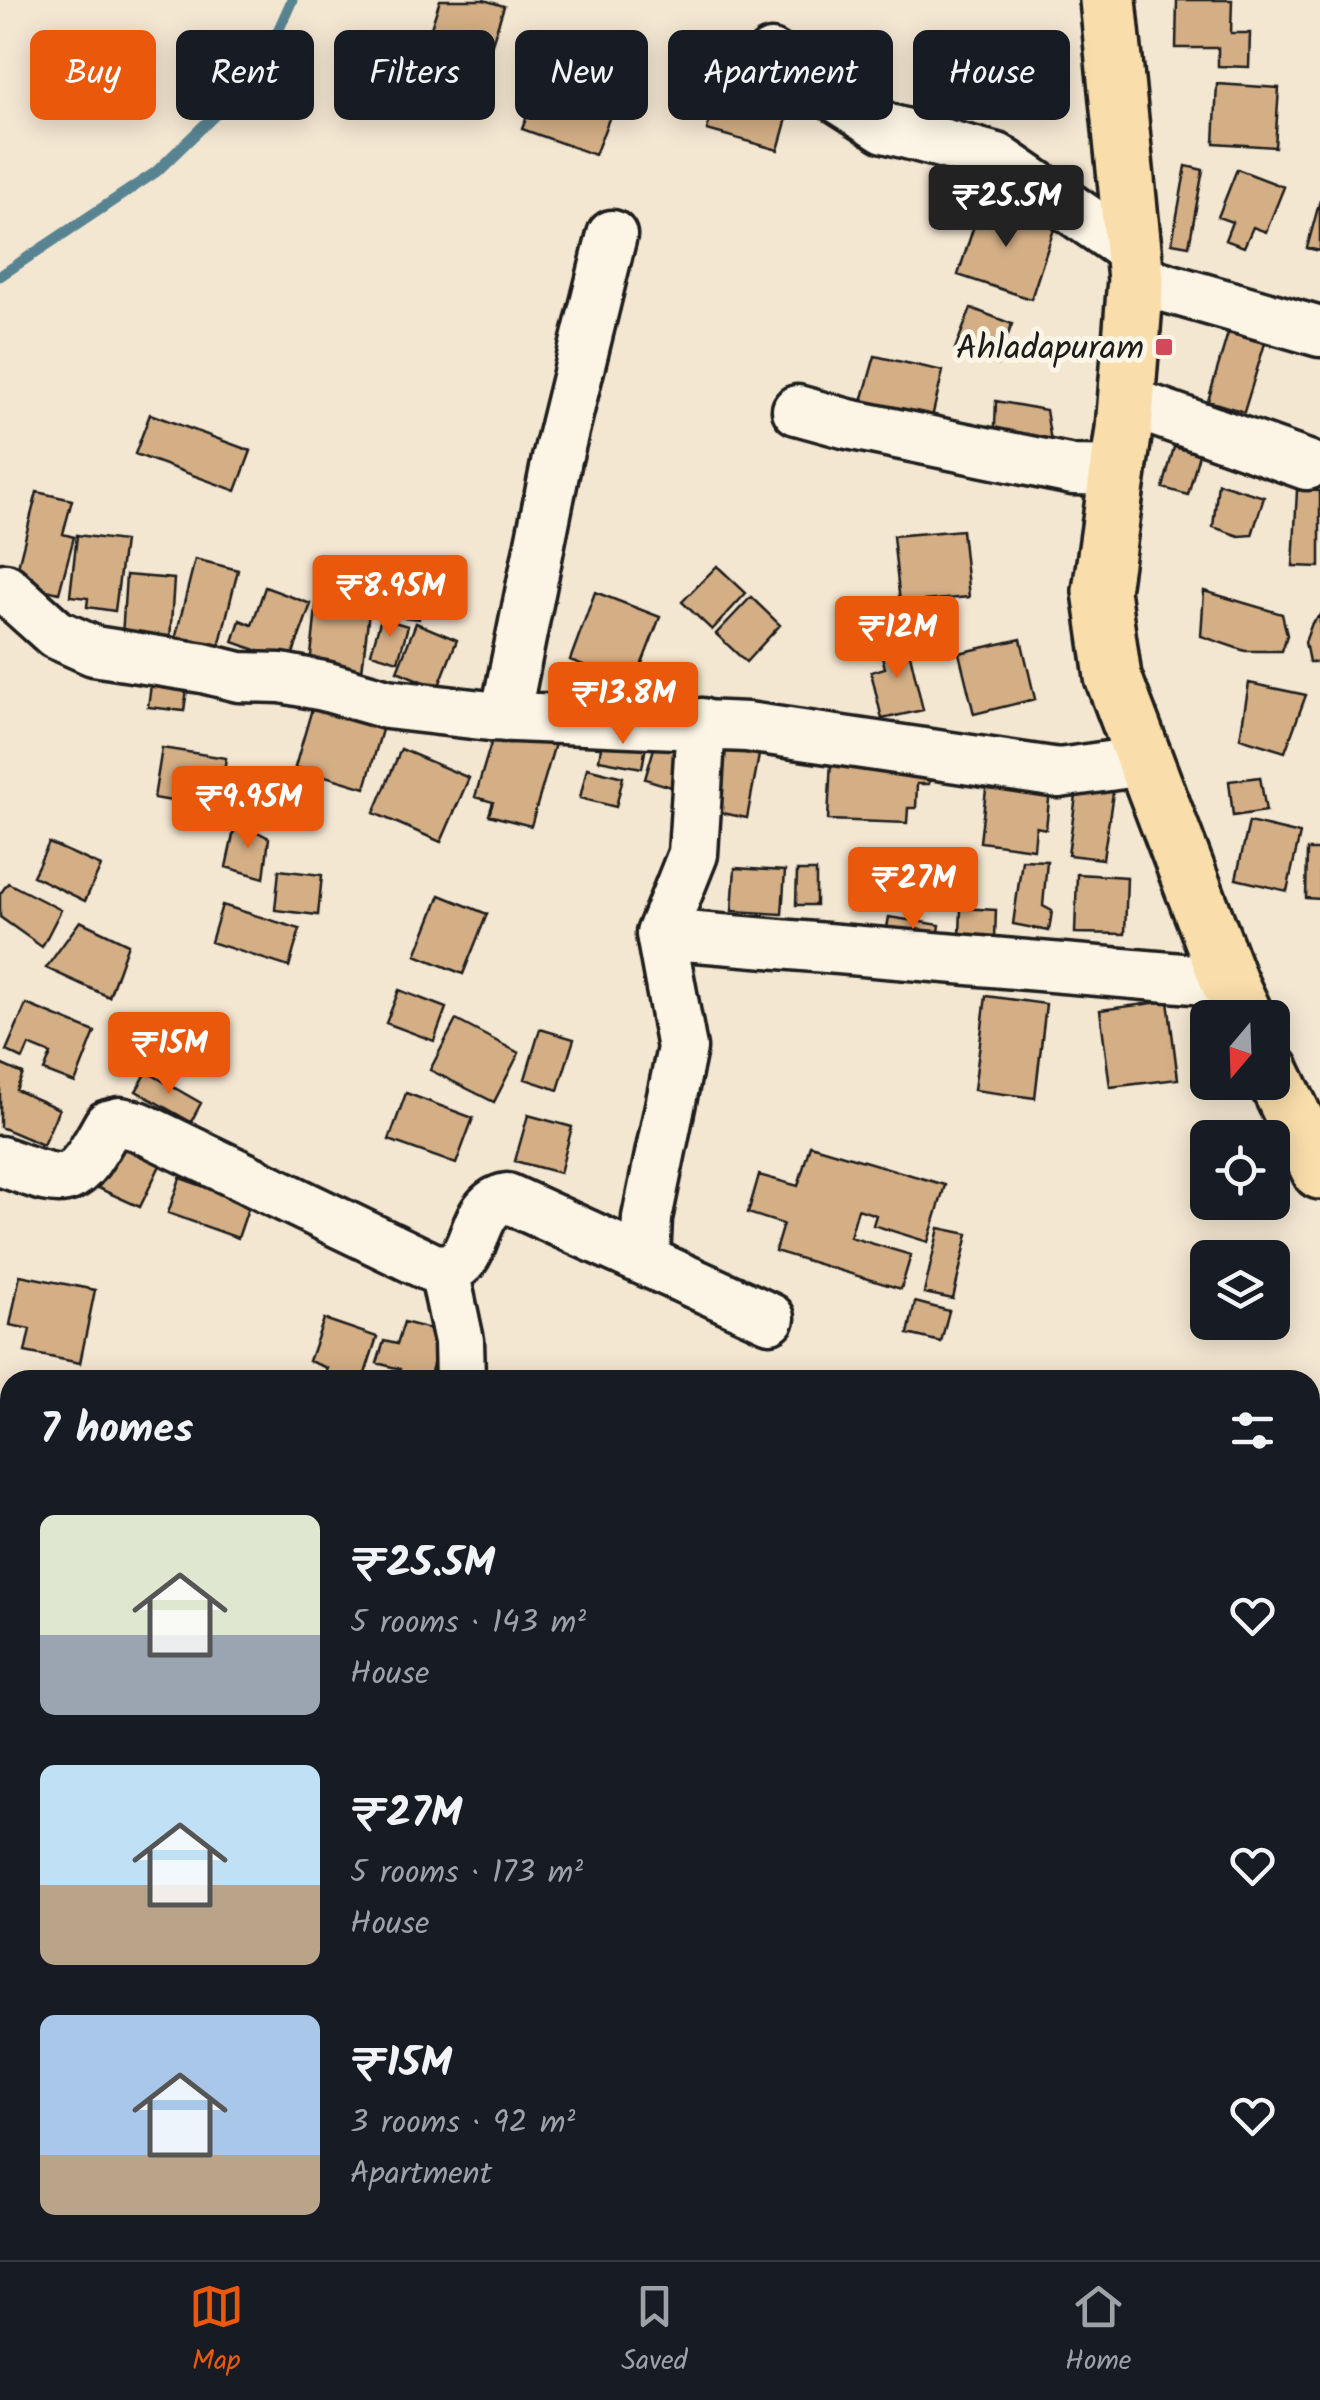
<!DOCTYPE html>
<html lang="en">
<head>
<meta charset="utf-8">
<style>
	body { margin:0; font-family:Kalam,sans-serif; background:#242831; color:#f1f3f6; height:100vh; display:flex; flex-direction:column; font-size:38px; white-space:nowrap }
	* { box-sizing:border-box; margin:0 }
	p { font-size:32px; color:#9ea1a6 }
	.icon { flex:none; width:55px; height:55px; fill:none; stroke:currentColor; stroke-width:2; stroke-linecap:round; stroke-linejoin:round }
	.map { position:relative; flex:1; overflow:hidden }
	.details { position:absolute; left:0px; top:1370px; width:1320px; height:890px; display:flex; flex-direction:column; background:#171b24; border-radius:30px 30px 0 0; box-shadow:0 5px 25px #0003 }
	.details>* { flex:none }
	.guide { position:absolute; left:30px; top:30px; width:1260px; height:90px; display:flex; gap:20px }
	.needle { width:65px; rotate:199deg }
	.tools { position:absolute; left:1190px; top:1000px; display:grid; gap:20px }
	.tools a { display:grid; place-items:center; width:100px; height:100px; border-radius:15px; background:#171b24; box-shadow:0 5px 25px #0003; font-size:50px }
	.price { position:absolute; translate:-50% -85px; padding:0 22px; border-radius:10px; background:#ea580c; color:#fff; font-size:32px; line-height:65px; filter:drop-shadow(0 2px 5px #0008) }
	.price::after { content:''; position:absolute; left:50%; top:60px; width:30px; height:22px; margin-left:-15px; background:inherit; clip-path:polygon(0 0,100% 0,50% 100%) }
	.price.selected { background:#222; color:#fff }
	ul { padding:0; list-style:none }
	li { display:flex; align-items:center; gap:30px; height:250px; padding:0 40px }
	li span { display:grid; place-items:center; flex:none; width:280px; height:200px; border-radius:15px; color:#555 }
	li>.icon { margin-inline-start:auto }
	span .icon { width:120px; height:120px; fill:#fffc; stroke-width:1 }
	li b { font-size:42px }
	h2 { display:flex; justify-content:space-between; align-items:center; height:120px; padding:0 40px; font-size:42px }
	.tag { padding:0 35px; border-radius:15px; background:#171b24; box-shadow:0 5px 25px #0003; font-size:35px; line-height:90px }
	.tag.selected { background:#ea580c; color:#fff }
	.tab-bar { display:flex; justify-content:space-around; align-items:center; height:140px; border-top:2px solid #363941; background:#171b24; font-size:28px; color:#9ea1a6 }
	.tab-bar a { display:grid; justify-items:center; gap:5px }
	.tab-bar .selected { color:#ea580c }
	.map>svg:first-child { display:block }
</style>
</head>
<body>
<div class="map">
<svg width="1320" height="2260" viewBox="0 0 1320 2260">
	<rect width="100%" height="100%" fill="#f4e7d2"/>
	<filter id="ink" filterUnits="userSpaceOnUse"><feTurbulence type="fractalNoise" baseFrequency=".01" numOctaves="2"/><feDisplacementMap in="SourceGraphic" scale="20" xChannelSelector="R" yChannelSelector="G"/><feConvolveMatrix kernelMatrix="1 2 1 2 8 2 1 2 1" color-interpolation-filters="sRGB"/></filter>
	<g filter="url(#ink)">
		<g fill="none" stroke-linecap="round" stroke-linejoin="round">
			<!-- stream -->
			<path stroke="#588492" stroke-width="11" d="M0 276 156 172 260 71 292 0"/>
		</g>
		<!-- building -->
		<path fill="#d4af86" stroke="#1c1c1c" stroke-width="2.5" d="M440 0H484L504 6 482 75 422 56Z
			M1177 0H1232L1231 33H1250L1249 67 1218 66V48H1176Z
			M724 66 796 86 778 150 707 130Z
			M544 72 617 98 595 155 522 129Z
			M1217 84 1279 88 1275 147 1214 143Z
			M1186 166 1203 170 1189 246 1172 243Z
			M1237 169 1284 187 1266 232 1253 227 1244 247 1225 240 1232 222 1218 217Z
			M1320 200V251L1307 248Z
			M982 201 1055 226 1031 299 958 275Z
			M971 308 1012 324 997 365 955 349Z
			M1228 333 1265 343 1244 412 1208 401Z
			M875 356 943 371 929 430 861 405Z
			M996 401 1046 410 1053 454 994 449Z
			M150 414 251 451 236 491 135 454Z
			M1174 447 1199 454 1188 495 1163 488Z
			M1218 483 1264 497 1252 535 1239 536 1213 527Z
			M1297 490 1320 491V567L1293 566Z
			M37 492 72 500 63 534 74 537 59 593 14 582Z
			M962 530 969 597 900 603 893 536Z
			M77 535 124 541 115 611 87 607 88 598 70 596Z
			M195 559 238 570 216 659 173 648Z
			M717 566 746 593 712 630 682 602Z
			M404 571 424 573 419 619 400 617Z
			M126 575 174 579 170 640 122 637Z
			M319 580 372 586 362 671 310 665Z
			M265 587 311 604 290 662 233 642 240 620 252 625Z
			M1204 591 1282 614 1287 635 1282 651H1245L1201 636Z
			M595 592 660 617 634 684 570 660Z
			M751 597 780 625 746 662 716 634Z
			M1320 615V662H1309L1305 642 1312 623Z
			M381 618 408 626 398 661 371 653Z
			M416 623 457 640 438 688 397 671Z
			M906 637 923 710 882 719 871 672 885 668 879 644Z
			M1021 639 1035 699 974 714 959 653Z
			M152 677 188 682 184 711 148 707Z
			M1249 683 1306 695 1285 752 1240 738Z
			M314 702 384 723 365 788 295 767Z
			M497 723 556 740 531 826 489 815 493 802 475 797Z
			M604 727 648 735 642 768 599 760Z
			M657 738 693 748 681 790 645 779Z
			M713 740 760 750 747 818 717 812 722 784 706 780Z
			M162 748 226 758 219 809 154 798Z
			M401 749 469 778 441 842 374 813Z
			M831 759 930 763 929 784H917L916 808H908L907 823 828 820Z
			M587 768 623 777 616 807 580 798Z
			M988 772 1051 780 1046 829 1036 827 1034 849 980 842Z
			M1260 777 1266 811 1233 816 1229 781Z
			M1078 781 1114 786 1103 859 1068 855Z
			M236 821 269 838 264 878 226 867Z
			M1249 822 1300 834 1287 891 1236 879Z
			M49 843 101 866 85 901 33 876Z
			M1307 850H1320V899L1306 898Z
			M1022 860 1047 861 1043 906 1052 911 1049 931 1013 924Z
			M735 868 785 871 782 914 732 911Z
			M279 870 322 875 318 915 275 910Z
			M797 871H816V905H796Z
			M1077 874 1127 877 1125 934 1075 933Z
			M8 883 61 910 42 947 0 917V894Z
			M440 895 487 914 463 974 416 955Z
			M222 905 300 929 289 967 211 942Z
			M961 908 996 910 995 938 960 936Z
			M889 917 940 925 937 946 885 938Z
			M80 921 128 944 109 997 46 968Z
			M399 990 446 1008 434 1041 386 1023Z
			M986 996 1046 1004 1035 1098 974 1090Z
			M1168 1001 1178 1079 1110 1087 1100 1010Z
			M26 1004 95 1032 75 1083 44 1071 51 1054 29 1045 23 1059 6 1051Z
			M456 1020 519 1053 494 1102 430 1070Z
			M540 1029 574 1039 558 1090 525 1079Z
			M0 1064 23 1074 16 1090 59 1109 43 1145 0 1127Z
			M147 1072 201 1103 191 1122 136 1091Z
			M406 1093 473 1118 456 1164 389 1140Z
			M528 1115 572 1127 560 1173 515 1161Z
			M113 1135 163 1159 140 1207 89 1184Z
			M810 1145 945 1185 928 1242 873 1225 876 1215 858 1209 850 1237 911 1255 901 1289 775 1251 783 1224 748 1213 759 1175 798 1186Z
			M180 1178 250 1203 238 1238 168 1213Z
			M939 1228 968 1234 953 1299 924 1293Z
			M20 1275 95 1290 80 1363 25 1352 30 1329 10 1325Z
			M915 1302 949 1311 941 1342 908 1334Z
			M324 1319 377 1337 363 1380H323L327 1368 309 1361Z
			M404 1322 441 1332 429 1380H398L400 1369 377 1363 384 1341 397 1344Z
			M1318 1466H1320V1570L1310 1567V1496Z
			M1310 1722 1320 1725V1775L1310 1772Z
			M1310 1794 1320 1796V1880L1310 1878Z
			M1310 1962 1320 1963V2017L1310 2015Z
			M1310 2223 1320 2226V2260H1297L1300 2250H1310Z
			M10 2237V2250H52L48 2260H2Z
			M192 2250H256L254 2260H190Z
			M385 2250H451L458 2252 455 2260H382Z
			M1132 2250H1204L1199 2260H1127Z"/>
		<g fill="none" stroke-linecap="round" stroke-linejoin="round">
			<defs>
				<path id="minor" d="M771 55 885 128 997 158 1132 251
					M1136 279 1320 332
					M1126 401 1307 465
					M797 410 848 424 1073 470 1118 471
					M5 588 56 634 94 651 203 668 239 677 281 678 324 686 387 704 490 716 747 727 1059 773 1144 761
					M505 717 557 459 612 235
					M661 934 1229 982
					M0 1161C68 1185 71 1192 108 1125L120 1122 138 1126 431 1267C484 1280 463 1206 507 1198L770 1318
					M645 1260 647 1218 682 1048 661 934 693 854 701 723
					M444 1270 459 1341 460 1380
					M0 1871 10 1844
					M1310 1901 1320 1904
					M1310 2022 1320 2024
					M1310 2206 1320 2207"/>
				<path id="major" d="M1108 0 1136 279 1124 429 1101 591 1113 677 1229 982 1246 1018
					M1272 1072 1320 1171"/>
			</defs>
			<!-- minor casing -->
			<use href="#minor" stroke="#1c1c1c" stroke-width="55"/>
			<!-- major casing -->
			<use href="#major" stroke="#1c1c1c" stroke-width="62"/>
			<!-- minor -->
			<use href="#minor" stroke="#fcf5e5" stroke-width="48"/>
			<!-- major -->
			<use href="#major" stroke="#f9deab" stroke-width="55"/>
		</g>
	</g>
	<!-- markers -->
	<rect fill="#d1495b" stroke="#fcf5e5" stroke-width="4" x="1154" y="337" width="20" height="20" rx="5"/>
	<g text-anchor="middle" stroke-width="10" stroke-linejoin="round" paint-order="stroke">
		<!-- poi labels -->
		<g font-size="35" fill="#1c1c1c" stroke="#fcf5e5" text-anchor="end">
			<text x="1144" y="359">Ahladapuram</text>
		</g>
	</g>
</svg>
<div class="tools">
<a><svg class="needle" viewBox="-14 -14 28 28"><path d="M0-13l5 13h-10z" fill="#e53935"/><path d="M0 13l5-13h-10z" fill="#9ea1a6"/></svg></a>
<a><svg class="icon" aria-label="locate" viewBox="0 0 24 24"><circle cx="12" cy="12" r="6"/><path d="M12 2v4M12 18v4M2 12h4M18 12h4"/></svg></a>
<a><svg class="icon" aria-label="layers" viewBox="0 0 24 24"><path d="M12 4l9 5-9 5-9-5zM3 14l9 5 9-5"/></svg></a>
</div>
<b class="price selected" style="left:1006px;top:250px">₹25.5M</b>
<b class="price" style="left:390px;top:640px">₹8.95M</b>
<b class="price" style="left:897px;top:681px">₹12M</b>
<b class="price" style="left:623px;top:747px">₹13.8M</b>
<b class="price" style="left:248px;top:851px">₹9.95M</b>
<b class="price" style="left:913px;top:932px">₹27M</b>
<b class="price" style="left:169px;top:1097px">₹15M</b>
<div class="guide">
<a class="tag selected">Buy</a>
<a class="tag">Rent</a>
<a class="tag">Filters</a>
<a class="tag">New</a>
<a class="tag">Apartment</a>
<a class="tag">House</a>
</div>
<section class="details">
<h2>7 homes<svg class="icon" aria-label="filters" viewBox="0 0 24 24"><path d="M4 7h16M4 17h16"/><circle cx="9" cy="7" r="2"/><circle cx="15" cy="17" r="2"/></svg></h2>
<ul>
<li><span style="background:linear-gradient(#dfe7d0 60%,#9aa5b1 0)"><svg class="icon" aria-label="home" viewBox="0 0 24 24"><path d="M3 11l9-7 9 7M6 9v11h12V9"/></svg></span><div><b>₹25.5M</b><p>5 rooms · 143 m²</p><p>House</p></div><svg class="icon" aria-label="heart" viewBox="0 0 24 24"><path d="M12 20l-8-8c-3-5 5-10 8-4 3-6 11-1 8 4z"/></svg></li>
<li><span style="background:linear-gradient(#bfe0f5 60%,#b9a48a 0)"><svg class="icon" aria-label="home" viewBox="0 0 24 24"><path d="M3 11l9-7 9 7M6 9v11h12V9"/></svg></span><div><b>₹27M</b><p>5 rooms · 173 m²</p><p>House</p></div><svg class="icon" aria-label="heart" viewBox="0 0 24 24"><path d="M12 20l-8-8c-3-5 5-10 8-4 3-6 11-1 8 4z"/></svg></li>
<li><span style="background:linear-gradient(#a9c7e8 70%,#b9a48a 0)"><svg class="icon" aria-label="home" viewBox="0 0 24 24"><path d="M3 11l9-7 9 7M6 9v11h12V9"/></svg></span><div><b>₹15M</b><p>3 rooms · 92 m²</p><p>Apartment</p></div><svg class="icon" aria-label="heart" viewBox="0 0 24 24"><path d="M12 20l-8-8c-3-5 5-10 8-4 3-6 11-1 8 4z"/></svg></li>
</ul>
</section>
</div>
<nav class="tab-bar">
<a class="selected"><svg class="icon" aria-label="map" viewBox="0 0 24 24"><path d="M3 6l6-2 6 2 6-2v14l-6 2-6-2-6 2zM9 4v14M15 6v14"/></svg>Map</a>
<a><svg class="icon" aria-label="saved" viewBox="0 0 24 24"><path d="M7 4h10v16l-5-4-5 4z"/></svg>Saved</a>
<a><svg class="icon" aria-label="home" viewBox="0 0 24 24"><path d="M3 11l9-7 9 7M6 9v11h12V9"/></svg>Home</a>
</nav>
</body>
</html>
